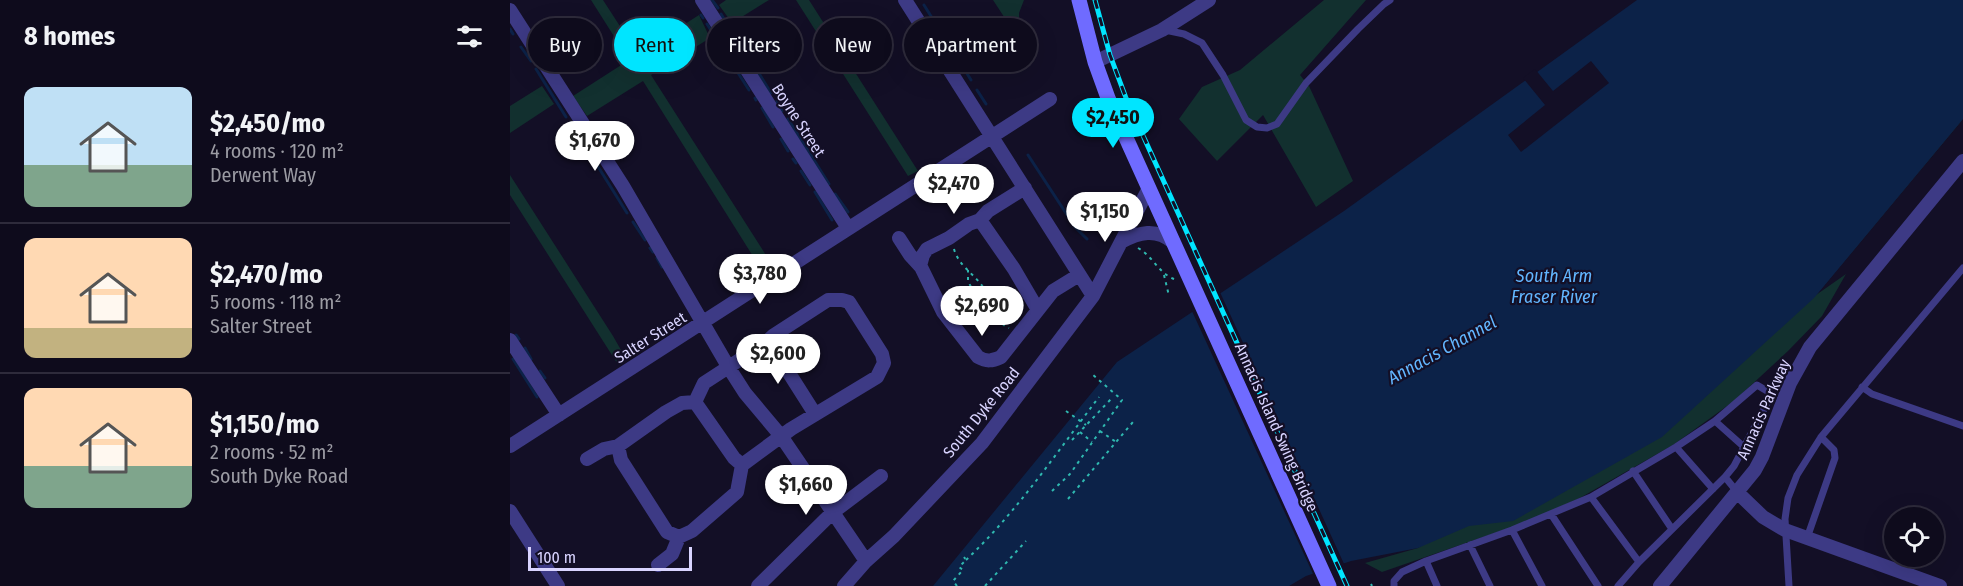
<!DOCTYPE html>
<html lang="en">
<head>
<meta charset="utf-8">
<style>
	body { margin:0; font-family:"Fira Sans Condensed",sans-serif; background:#1c1929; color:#f1f3f6; height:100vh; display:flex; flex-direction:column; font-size:22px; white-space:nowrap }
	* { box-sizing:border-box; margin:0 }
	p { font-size:20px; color:#9b9ba3 }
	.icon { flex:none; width:33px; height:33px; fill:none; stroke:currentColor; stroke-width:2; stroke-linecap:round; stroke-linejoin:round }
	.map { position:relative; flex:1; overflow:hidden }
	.sheet { display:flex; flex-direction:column; background:#0e0b1c; width:510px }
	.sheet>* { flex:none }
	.top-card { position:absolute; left:18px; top:18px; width:570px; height:54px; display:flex; gap:12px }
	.tools { position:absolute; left:1374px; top:507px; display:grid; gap:12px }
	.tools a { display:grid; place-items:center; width:60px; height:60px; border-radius:50%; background:#0e0b1c; box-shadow:0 6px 24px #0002,0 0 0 2px #2e2b3b; font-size:30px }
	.scale { position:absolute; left:18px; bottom:15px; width:164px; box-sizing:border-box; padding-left:6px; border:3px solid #d9d4ff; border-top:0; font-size:16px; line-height:21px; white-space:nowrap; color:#d9d4ff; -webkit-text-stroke:4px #130f26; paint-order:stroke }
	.price { position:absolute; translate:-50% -51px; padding:0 14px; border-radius:21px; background:#fff; color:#222; font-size:20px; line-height:39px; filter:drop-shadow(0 2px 3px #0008) }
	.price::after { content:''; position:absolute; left:50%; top:36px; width:18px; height:14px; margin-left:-9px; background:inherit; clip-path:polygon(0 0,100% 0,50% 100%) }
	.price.on { background:#00e5ff; color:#111 }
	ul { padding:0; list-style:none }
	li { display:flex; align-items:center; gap:18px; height:150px; padding:0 24px }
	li+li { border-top:2px solid #2e2b3b }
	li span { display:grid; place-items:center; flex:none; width:168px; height:120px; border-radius:12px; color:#555 }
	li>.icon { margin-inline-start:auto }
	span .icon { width:72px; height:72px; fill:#fffc; stroke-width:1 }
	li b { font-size:26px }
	h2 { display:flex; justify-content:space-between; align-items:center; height:72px; padding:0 24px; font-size:26px }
	.pill { padding:0 21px; border-radius:27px; background:#0e0b1c; box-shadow:0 6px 24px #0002,0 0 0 2px #2e2b3b; font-size:21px; line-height:54px }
	.pill.on { background:#00e5ff; color:#111 }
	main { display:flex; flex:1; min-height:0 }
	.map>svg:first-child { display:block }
</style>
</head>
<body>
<main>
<section class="sheet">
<h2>8 homes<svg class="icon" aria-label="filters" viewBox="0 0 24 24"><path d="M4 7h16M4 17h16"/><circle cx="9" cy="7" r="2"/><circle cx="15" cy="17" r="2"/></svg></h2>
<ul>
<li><span style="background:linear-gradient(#bfe0f5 65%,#7fa58c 0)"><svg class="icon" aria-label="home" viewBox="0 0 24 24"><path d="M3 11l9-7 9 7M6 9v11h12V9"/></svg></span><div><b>$2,450/mo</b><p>4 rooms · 120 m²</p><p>Derwent Way</p></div></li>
<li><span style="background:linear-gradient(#ffd9b3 75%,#c2b280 0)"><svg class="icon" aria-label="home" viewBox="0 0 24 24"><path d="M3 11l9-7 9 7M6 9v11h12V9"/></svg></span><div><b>$2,470/mo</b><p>5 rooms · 118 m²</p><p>Salter Street</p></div></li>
<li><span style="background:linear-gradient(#ffd9b3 65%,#7fa58c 0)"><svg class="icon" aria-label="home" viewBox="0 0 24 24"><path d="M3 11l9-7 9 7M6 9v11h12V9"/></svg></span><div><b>$1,150/mo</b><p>2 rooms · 52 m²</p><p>South Dyke Road</p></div></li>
</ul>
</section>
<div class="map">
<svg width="1453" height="586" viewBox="0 0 1453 586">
	<rect width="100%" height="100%" fill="#130f26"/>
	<!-- green -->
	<path fill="#12302f" d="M81 0H93L128 54 189 15 200 38 141 75 261 263 251 269 133 81 77 116 63 96 119 60Z
		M216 0H259L222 23 209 5Z
		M286 0H299L408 171 398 176Z
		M483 0H514L509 13V22L502 29Z
		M814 0H856L790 75 799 86 843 181 806 207 753 115 707 161 669 119 692 87 730 70Z
		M32 86 44 104 0 133V106Z
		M1453 119 1306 295 1336 274 1312 316 1278 351 1224 401 1163 445 1068 499 1008 525 872 572 855 563 908 548Z
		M0 175 103 336 115 357 107 363 0 195Z"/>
	<!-- water -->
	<path fill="#0c2248" d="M1127 0H1453V119L1304 298 1152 437 1003 521 959 526 908 548 841 561 796 576 779 586H423L607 362 834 211Z"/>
	<!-- pier -->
	<path fill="#130f26" d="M1081 61 1099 83 1011 152 998 135 1035 105 1013 78 1025 69 1043 91Z
		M709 290 835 566 804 576 681 309Z"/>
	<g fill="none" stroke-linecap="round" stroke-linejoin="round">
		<!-- stream -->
		<path stroke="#0c2248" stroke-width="3" d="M202 0 208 8
			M414 5 432 34
			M211 14 220 29
			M191 15 193 18
			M197 24 207 40
			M0 29 3 34
			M226 38 232 47
			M438 43 448 58
			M211 46 213 49
			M11 47 21 61
			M214 51 239 90
			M242 62 261 93
			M453 67 461 80
			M26 69 56 117
			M467 90 476 104
			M245 98 246 100
			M267 101 272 111
			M252 108 263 127
			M278 119 319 184
			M61 123 62 126
			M67 133 117 213
			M271 139 278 151
			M518 155 565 227 577 239
			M283 159 286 163
			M291 171 300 185
			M305 192 322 220
			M325 194 338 212
			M123 222 135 240
			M140 248 143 252
			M147 258 152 267
			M6 335 9 339
			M15 348 21 359
			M3 359 27 397
			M30 371 35 378"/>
		<!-- path -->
		<path stroke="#2fb8b0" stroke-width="2" stroke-dasharray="3 4.5" stroke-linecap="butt" d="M628 248C644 257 649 275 667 280
			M444 249C449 268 469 276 477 294 483 306 485 322 499 328
			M654 275 659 296
			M453 295 461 302 479 303
			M446 301 462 289 458 281V270
			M556 411 576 425
			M590 431 606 442
			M570 432 582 442
			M562 440 602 398
			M542 491 560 474 612 400 582 374
			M558 499 623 422
			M456 560C507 512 547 452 589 397
			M861 584 862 586
			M447 586 443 581 453 570 449 567 456 560 454 557
			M475 586 516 541"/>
		<!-- service -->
		<path stroke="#3d3a85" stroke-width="7" d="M655 30 674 34 692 43 713 75 736 120 747 127 757 128 767 124 796 83 848 29 874 4 880 0
			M1352 387 1362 394 1453 426
			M1166 447 1203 489
			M1123 471 1162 529
			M1215 477 1228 493
			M1081 497 1129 562
			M1041 514 1088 586
			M1002 530 1032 586
			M1297 538 1325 458 1324 450 1311 437
			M960 545 980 586
			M916 561 927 586
			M884 586V581L892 572 916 561 1002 530 1081 497 1166 447 1205 421
			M1108 586 1129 562 1215 477 1224 466 1262 394 1247 385 1205 421 1234 447
			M1279 586 1275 519 1278 498 1287 475 1311 437 1453 268"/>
		<!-- minor -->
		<path stroke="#3d3a85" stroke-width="14" d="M192 0 338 228
			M395 0 583 296
			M0 10 113 186 219 368 235 393 271 436 356 561
			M585 62 652 30 699 0
			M639 188 611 242C629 232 646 228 663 242
			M470 220 504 269 528 310
			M389 238 400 255 411 267 433 312 468 357C477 362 482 361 491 357L543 291 569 275
			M410 266 413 255 417 249 439 238 459 224 470 220 478 211 515 188
			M0 340 49 415
			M258 340 305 414
			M185 402 224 458 232 465
			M0 446 540 99
			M77 459 94 449 108 446 156 412 172 403 185 402 194 383 254 344 264 335 318 300H332L339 302 372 354 374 363 367 377 281 429 232 465 227 492 182 531 169 537 157 532 111 460 108 446
			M1228 493 1253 517 1275 530 1430 586
			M0 511 48 586
			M148 565 162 554 169 537
			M248 586 322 513 371 476
			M334 586 356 561 384 536 472 443 583 296 611 242
			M1150 586 1245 470 1252 457 1280 383 1300 347 1453 161"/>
		<!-- secondary -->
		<path stroke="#6f6bff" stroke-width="15" d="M569 0 585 62 598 98 819 586"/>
		<defs>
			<path id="rail" d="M585 0 600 55 616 98 837 586"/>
		</defs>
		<!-- rail casing -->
		<use href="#rail" stroke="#00e5ff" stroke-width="5"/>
		<!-- rail -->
		<use href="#rail" stroke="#130f26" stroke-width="3" stroke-dasharray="9" stroke-linecap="butt"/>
	</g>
	<g text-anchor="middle" stroke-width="4.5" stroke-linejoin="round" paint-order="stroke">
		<!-- street labels -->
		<g font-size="16" fill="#d9d4ff" stroke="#130f26">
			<text transform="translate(289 120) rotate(57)" y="6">Boyne Street</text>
			<text transform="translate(140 337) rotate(-32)" y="6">Salter Street</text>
			<text transform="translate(1253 409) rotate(-66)" y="6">Annacis Parkway</text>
			<text transform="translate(471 412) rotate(-51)" y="6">South Dyke Road</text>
			<text transform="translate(767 427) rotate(66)" y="6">Annacis Island Swing Bridge</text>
		</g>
		<!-- water labels -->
		<g font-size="18" font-style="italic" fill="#62b6ff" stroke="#130f26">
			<text x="1044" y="282">South Arm<tspan x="1044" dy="21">Fraser River</tspan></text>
			<text transform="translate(932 350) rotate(-29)" y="6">Annacis Channel</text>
		</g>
	</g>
</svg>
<div class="tools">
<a><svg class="icon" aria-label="locate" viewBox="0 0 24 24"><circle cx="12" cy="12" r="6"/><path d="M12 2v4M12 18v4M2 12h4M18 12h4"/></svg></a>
</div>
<div class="scale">100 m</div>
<b class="price on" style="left:603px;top:149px">$2,450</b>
<b class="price" style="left:85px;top:172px">$1,670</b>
<b class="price" style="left:444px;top:215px">$2,470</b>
<b class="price" style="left:595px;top:243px">$1,150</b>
<b class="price" style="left:250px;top:305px">$3,780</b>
<b class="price" style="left:472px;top:337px">$2,690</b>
<b class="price" style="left:268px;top:385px">$2,600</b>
<b class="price" style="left:296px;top:516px">$1,660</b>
<div class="top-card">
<a class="pill">Buy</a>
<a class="pill on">Rent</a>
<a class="pill">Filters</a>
<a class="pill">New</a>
<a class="pill">Apartment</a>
</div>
</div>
</main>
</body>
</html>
